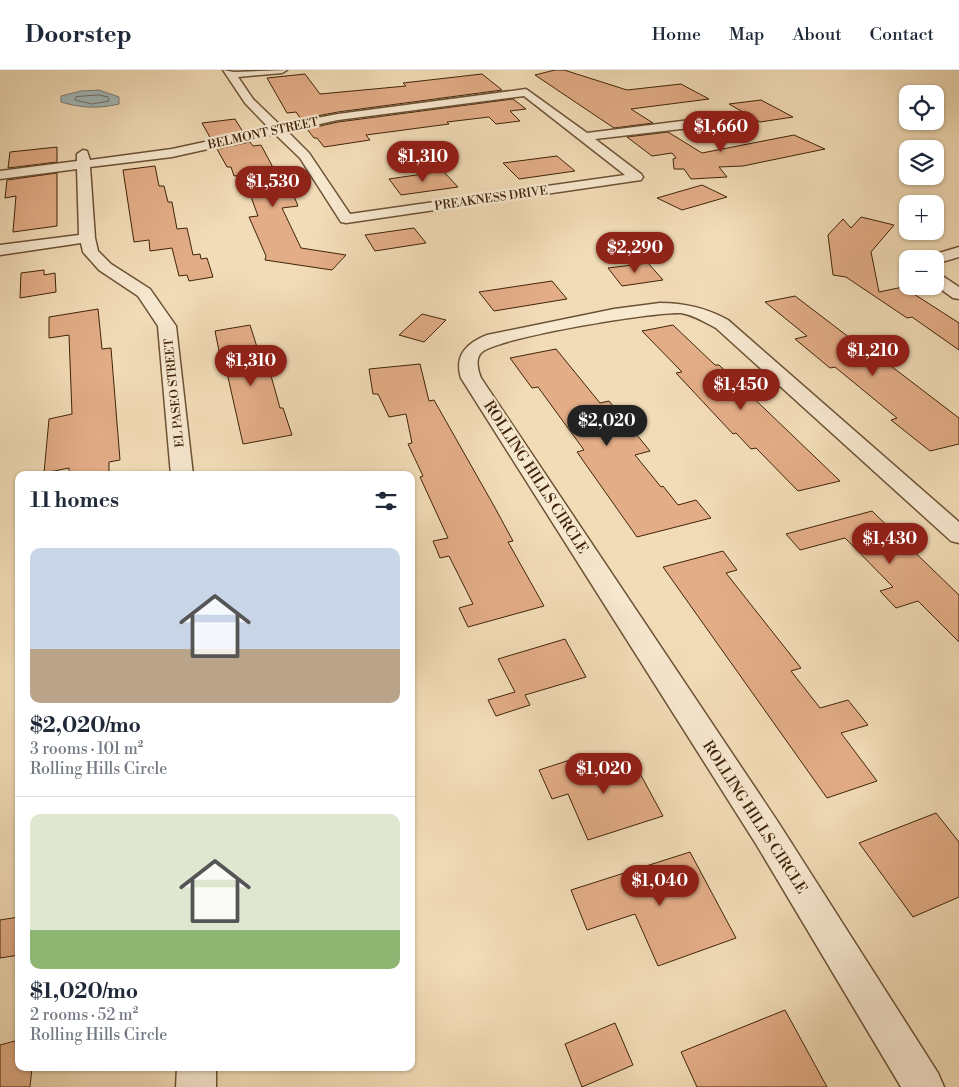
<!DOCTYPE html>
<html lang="en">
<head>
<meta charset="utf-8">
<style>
	body { margin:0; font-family:"Libre Bodoni",serif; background:#f2f2f3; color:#1f2937; height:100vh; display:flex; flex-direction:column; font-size:19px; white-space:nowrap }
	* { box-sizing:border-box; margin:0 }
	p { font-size:16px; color:#747a83 }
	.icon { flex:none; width:28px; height:28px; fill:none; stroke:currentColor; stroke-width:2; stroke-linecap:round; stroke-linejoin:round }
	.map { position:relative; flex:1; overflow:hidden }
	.drawer { position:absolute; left:15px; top:401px; width:400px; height:600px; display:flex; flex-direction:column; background:#fff; border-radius:10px; box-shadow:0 1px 4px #0004 }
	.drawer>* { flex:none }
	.buttons { position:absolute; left:899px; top:15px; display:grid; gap:10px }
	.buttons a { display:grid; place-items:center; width:45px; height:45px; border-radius:10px; background:#fff; box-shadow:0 1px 4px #0004; font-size:25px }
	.price { position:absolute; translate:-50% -42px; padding:0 11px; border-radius:18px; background:#8f2418; color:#fff; font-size:16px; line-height:32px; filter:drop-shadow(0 1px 2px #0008) }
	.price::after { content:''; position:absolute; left:50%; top:30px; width:15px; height:11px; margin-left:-8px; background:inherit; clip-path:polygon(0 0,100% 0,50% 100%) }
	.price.current { background:#222; color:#fff }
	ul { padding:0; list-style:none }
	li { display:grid; align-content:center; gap:10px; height:265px; padding:0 15px }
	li+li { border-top:1px solid #e0e1e3 }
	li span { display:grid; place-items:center; height:155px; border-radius:10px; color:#555 }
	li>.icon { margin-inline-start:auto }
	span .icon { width:90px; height:90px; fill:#fffc; stroke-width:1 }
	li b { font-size:21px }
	h2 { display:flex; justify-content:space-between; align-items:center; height:60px; padding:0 15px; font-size:21px }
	header { display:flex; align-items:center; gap:30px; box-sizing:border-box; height:70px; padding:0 25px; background:#fff; border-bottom:1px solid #e0e1e3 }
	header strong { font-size:24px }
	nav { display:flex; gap:28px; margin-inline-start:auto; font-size:18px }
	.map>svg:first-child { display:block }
</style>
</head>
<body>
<header>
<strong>Doorstep</strong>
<nav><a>Home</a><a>Map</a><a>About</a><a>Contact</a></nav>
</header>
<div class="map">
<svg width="959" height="1017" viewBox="0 0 959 1017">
	<rect width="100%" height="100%" fill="#f2dcb7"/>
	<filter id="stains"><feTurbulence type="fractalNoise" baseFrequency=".004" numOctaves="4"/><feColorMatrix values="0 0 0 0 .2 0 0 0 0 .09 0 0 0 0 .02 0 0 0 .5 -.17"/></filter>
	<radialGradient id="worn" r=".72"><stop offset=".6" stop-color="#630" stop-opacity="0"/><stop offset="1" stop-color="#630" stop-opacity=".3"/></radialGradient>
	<!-- water -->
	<path fill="#a1b8ba" stroke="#7a7d73" d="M99 20 119 27V34C98 39 81 38 61 32V26L81 21Z"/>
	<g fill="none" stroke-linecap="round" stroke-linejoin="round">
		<!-- shore -->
		<path stroke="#706e62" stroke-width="1" d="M99 25 108 27 109 31 92 34 75 30 76 27Z"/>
	</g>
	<!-- building -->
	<path fill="#e3ad87" stroke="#402409" d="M555 0H564L627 20 681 14 709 29 631 39 653 53 614 58 535 5Z
		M305 4 320 24 406 16 403 13 482 4 502 20 338 42 301 49 296 42 287 43 267 8Z
		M513 29 526 39 510 41 520 51 496 54 489 47 447 52 449 54 366 65 370 70 324 77 317 68H314L307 59 338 52Z
		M761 30 793 47 760 52 729 34Z
		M235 49 243 62 211 69 202 53Z
		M668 62 702 83 794 65 825 79 743 96 719 97 727 107 691 109 684 99H674L673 89 676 88 672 83 652 86 627 67Z
		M250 72 253 76 261 75 277 105 282 104 289 119H291L298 136 282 138 301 178 346 185 332 200 265 190 266 186 249 147 258 146 243 105 234 106 231 97H227L217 79Z
		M57 77V92L8 98 10 82Z
		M557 86 575 101 519 109 503 93Z
		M155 96 159 116H164L168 132H172L177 159 187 158 193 185 200 184 201 189 207 188 213 207 189 211 187 205 179 206 172 178 150 181 149 170 134 172 123 100Z
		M443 101 458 117 401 125 389 109Z
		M57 103V156L13 162 16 126 5 128 7 110Z
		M702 115 727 127 682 140 657 128Z
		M861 147 894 155 871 182 879 222 903 217 959 253V280L912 247 907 248 846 207 833 205 828 165 843 149 851 158Z
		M414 158 426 173 375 181 365 165Z
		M648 193 663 210 622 216 608 198Z
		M44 200V205L55 203 56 222 20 228 21 203Z
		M552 211 567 229 494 241 479 222Z
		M795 226 850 268 853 267 959 348V374L930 381 891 350 897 348 835 297 830 298 795 269 807 266 765 232Z
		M98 239 102 279 111 278 120 390 109 392V405H69V398L44 403 49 349 72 344 69 265 49 268V247Z
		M422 244 446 250 424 272 399 265Z
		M250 255 263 296 268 295 280 338H283L292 365 243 374 223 285 220 286 215 261Z
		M673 255 715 295H719L840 411 798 421 756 378 751 379 736 363 733 364 676 303 682 302 642 261Z
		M556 279 600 333 609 331 650 381 635 385 661 417 663 416 678 435 696 430 711 448 637 467 577 382 584 380 538 317 532 318 510 288Z
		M420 294 429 331 434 330 494 436 513 471 508 472 544 536 468 557 459 538 473 534 449 486 440 488 433 471 448 468 420 407 423 406 408 374 412 373 406 344 389 347 378 324H373L369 299Z
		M872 441 959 525V572L918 531 896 538 880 521 893 517 845 468 800 480 786 464Z
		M723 481 737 500 726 503 801 598 791 601 820 638 848 630 868 655 841 663 877 711 827 728 663 497Z
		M565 569 586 607 525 625 530 635 496 646 488 630 515 622 498 589Z
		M630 685 663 746 588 770 568 724 552 729 539 700 573 689 578 700Z
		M936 743 959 772V827L913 847 859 773Z
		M690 782 736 868 658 896 635 844 587 860 571 820Z
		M19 847V885L0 888V850Z
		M785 940 827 1017H697L681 982Z
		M615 953 633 995 582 1017 565 974Z
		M19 970V998H32L30 1017H0V975Z"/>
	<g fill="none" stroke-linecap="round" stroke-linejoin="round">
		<defs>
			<path id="street" d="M223 0 234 2 287 0 282 3 238 7 253 29 280 55 338 44 526 19 587 63 698 49 704 53 698 57 595 69 641 104 643 107 641 110 346 153 341 152 300 88 275 64 172 87 90 97 95 168 98 181 111 194 150 219 176 256 193 405H171L158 256 138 226 99 200 83 182 81 173 0 185V175L79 165 77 99 0 109V101L77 91V84L83 80 87 81 90 90 172 79 269 58 245 33ZM524 26 625 105 350 144 309 83 287 61 338 50Z
				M959 177V187L935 194V189H927L929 186Z
				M935 203 941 205 959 217V229L953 228 935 215Z
				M660 233C685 233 706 238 728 250L959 452V473L951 471 716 258C705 252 693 245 681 243 657 241 493 268 481 283 475 289 478 301 481 308L778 752 938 1003 944 1017H901L756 774 461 308C454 285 467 273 487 265L614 239Z
				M177 998H216V1017H176Z"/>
		</defs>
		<!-- street casing -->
		<use href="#street" stroke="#6c5234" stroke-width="3"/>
		<!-- street -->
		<use href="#street" fill="#f7e8d0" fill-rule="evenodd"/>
	</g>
	<g text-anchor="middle" stroke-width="4.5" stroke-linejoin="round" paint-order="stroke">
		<!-- far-street labels -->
		<g font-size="12" fill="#402409" stroke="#f7e8d0">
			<text transform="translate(263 63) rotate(-12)" y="4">BELMONT STREET</text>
			<text transform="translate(491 128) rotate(-8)" y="4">PREAKNESS DRIVE</text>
			<text transform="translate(174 323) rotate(-96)" y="4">EL PASEO STREET</text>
		</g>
		<!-- street labels -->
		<g font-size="15" fill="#402409" stroke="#f7e8d0">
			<text transform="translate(536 407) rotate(57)" y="5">ROLLING HILLS CIRCLE</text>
			<text transform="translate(755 747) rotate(57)" y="5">ROLLING HILLS CIRCLE</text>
		</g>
	</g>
	<rect width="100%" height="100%" filter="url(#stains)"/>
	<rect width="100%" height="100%" fill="url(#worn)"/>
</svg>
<div class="buttons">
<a><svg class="icon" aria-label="locate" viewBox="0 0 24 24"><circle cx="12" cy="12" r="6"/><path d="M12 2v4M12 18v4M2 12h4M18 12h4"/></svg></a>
<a><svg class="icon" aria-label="layers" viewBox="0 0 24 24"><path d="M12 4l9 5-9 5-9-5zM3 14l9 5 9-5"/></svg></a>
<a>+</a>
<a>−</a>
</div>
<b class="price" style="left:721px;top:83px">$1,660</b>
<b class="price" style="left:423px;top:113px">$1,310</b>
<b class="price" style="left:273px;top:138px">$1,530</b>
<b class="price" style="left:635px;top:204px">$2,290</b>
<b class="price" style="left:873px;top:307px">$1,210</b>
<b class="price" style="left:251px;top:317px">$1,310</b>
<b class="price" style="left:741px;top:341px">$1,450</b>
<b class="price current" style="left:607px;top:377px">$2,020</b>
<b class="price" style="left:890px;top:495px">$1,430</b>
<b class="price" style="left:604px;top:725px">$1,020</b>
<b class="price" style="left:660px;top:837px">$1,040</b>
<section class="drawer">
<h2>11 homes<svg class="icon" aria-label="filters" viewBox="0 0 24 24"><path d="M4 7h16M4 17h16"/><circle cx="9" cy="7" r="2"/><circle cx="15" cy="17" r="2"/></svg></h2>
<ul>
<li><span style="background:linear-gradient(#c9d6e8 65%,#b9a48a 0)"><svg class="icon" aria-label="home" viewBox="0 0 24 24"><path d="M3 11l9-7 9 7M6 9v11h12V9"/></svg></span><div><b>$2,020/mo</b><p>3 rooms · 101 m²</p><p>Rolling Hills Circle</p></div></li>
<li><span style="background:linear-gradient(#dfe7d0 75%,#8fb573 0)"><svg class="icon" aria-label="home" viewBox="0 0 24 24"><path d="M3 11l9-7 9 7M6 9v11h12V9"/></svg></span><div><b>$1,020/mo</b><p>2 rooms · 52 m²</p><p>Rolling Hills Circle</p></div></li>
</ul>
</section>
</div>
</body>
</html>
